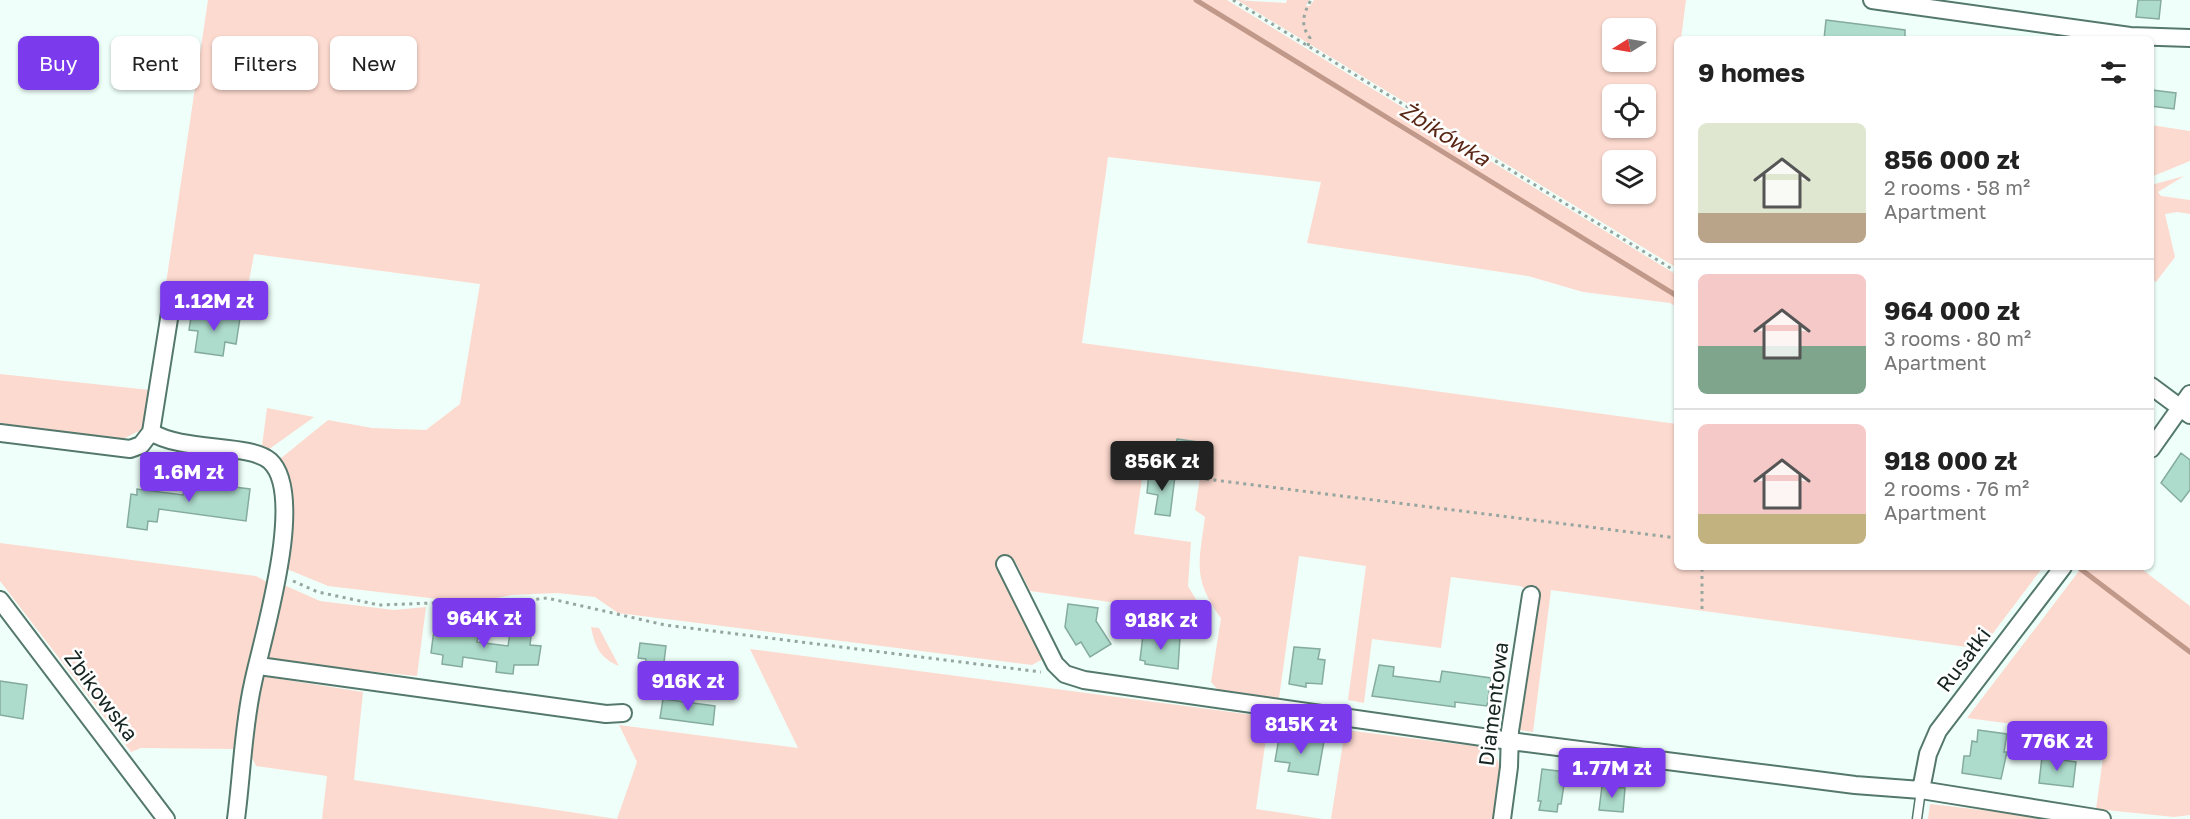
<!DOCTYPE html>
<html lang="en">
<head>
<meta charset="utf-8">
<style>
	body { margin:0; font-family:"Golos Text",sans-serif; background:#f2f2f2; color:#222; height:100vh; display:flex; flex-direction:column; font-size:22px; white-space:nowrap }
	* { box-sizing:border-box; margin:0 }
	p { font-size:20px; color:#767676 }
	.icon { flex:none; width:33px; height:33px; fill:none; stroke:currentColor; stroke-width:2; stroke-linecap:round; stroke-linejoin:round }
	.map { position:relative; flex:1; overflow:hidden }
	.sheet { position:absolute; left:1674px; top:36px; width:480px; height:534px; display:flex; flex-direction:column; background:#fff; border-radius:9px; box-shadow:0 2px 4px #0004 }
	.sheet>* { flex:none }
	.banner { position:absolute; left:18px; top:36px; width:570px; height:54px; display:flex; gap:12px }
	.needle { width:39px; rotate:259deg }
	.tools { position:absolute; left:1602px; top:18px; display:grid; gap:12px }
	.tools a { display:grid; place-items:center; width:54px; height:54px; border-radius:9px; background:#fff; box-shadow:0 2px 4px #0004; font-size:30px }
	.price { position:absolute; translate:-50% -51px; padding:0 14px; border-radius:6px; background:#7c3aed; color:#fff; font-size:20px; line-height:39px; filter:drop-shadow(0 2px 3px #0008) }
	.price::after { content:''; position:absolute; left:50%; top:36px; width:18px; height:14px; margin-left:-9px; background:inherit; clip-path:polygon(0 0,100% 0,50% 100%) }
	.price.selected { background:#222; color:#fff }
	ul { padding:0; list-style:none }
	li { display:flex; align-items:center; gap:18px; height:150px; padding:0 24px }
	li+li { border-top:2px solid #e0e0e0 }
	li span { display:grid; place-items:center; flex:none; width:168px; height:120px; border-radius:9px; color:#555 }
	li>.icon { margin-inline-start:auto }
	span .icon { width:72px; height:72px; fill:#fffc; stroke-width:1 }
	li b { font-size:26px }
	h2 { display:flex; justify-content:space-between; align-items:center; height:72px; padding:0 24px; font-size:26px }
	.chip { padding:0 21px; border-radius:9px; background:#fff; box-shadow:0 2px 4px #0004; font-size:21px; line-height:54px }
	.chip.selected { background:#7c3aed; color:#fff }
	.map>svg:first-child { display:block }
</style>
</head>
<body>
<div class="map">
<svg width="2190" height="819" viewBox="0 0 2190 819">
	<rect width="100%" height="100%" fill="#effff9"/>
	<!-- green -->
	<path fill="#fddacf" fill-rule="evenodd" d="M208 0H1227L1677 275V307L1670 303 1583 292 1528 276 1307 243 1321 182 1108 157 1082 343 1677 424V567H2043L1981 649 1551 590 1533 732 1519 730 1516 724 1532 621 1538 607V594L1520 586 1451 577 1441 648 1372 639 1364 703 1348 700 1366 566 1299 556 1279 698 1218 690 1211 682 1221 618C1192 578 1199 563 1205 517L1195 510 1203 458 1146 450 1134 534 1191 542 1188 586 1205 615 1030 591 1014 559 1000 564 1045 658 1032 665 618 613 595 597 557 593 511 595 472 603 328 586 287 569C292 525 299 501 280 459L328 420 372 428 426 430 460 404 480 284 254 254 244 308 164 297Z
		M1237 0 1286 3 1287 0H1309L1306 6H1310L1314 0H1686L1681 39H1677V268ZM1612 28H1646V62H1612ZM1612 94H1646V128H1612ZM1612 160H1646V194H1612Z
		M2151 125 2190 131V161L2151 177Z
		M2184 176 2158 192 2161 196 2190 200V214L2177 212 2165 214 2175 257 2156 282 2151 278V185Z
		M0 374 150 390 148 412 144 425 139 431 121 440 0 426Z
		M267 408 314 417 268 450 262 446Z
		M0 543 256 576 269 583 255 655 246 675 238 749 141 748 131 752 0 581Z
		M2082 567H2139L2190 606V815L2174 817 2096 809 2106 736 1967 718Z
		M284 585 320 601 394 610 426 607 417 676 265 661Z
		M591 627 599 628 619 666C600 658 595 647 591 627Z
		M750 649 1269 717 1256 809 1323 819H322L327 776 256 766 251 756 261 676 363 692 354 780 617 819 637 762 619 725 798 748Z
		M1345 730 1490 748C1508 767 1497 795 1494 819H1331Z
		M1930 804 2059 819H1928Z"/>
	<g fill="none" stroke-linecap="round" stroke-linejoin="round">
		<!-- stream -->
		<path stroke="#c1998b" stroke-width="5" d="M1196 0 1677 296
			M2078 567 2190 652"/>
	</g>
	<!-- building -->
	<path fill="#addbcc" stroke="#85ab9f" stroke-width="1.5" d="M2138 0H2161L2159 19 2136 17Z
		M1826 20 1905 30V39H1824Z
		M2152 90 2176 93 2174 109 2151 106Z
		M192 311 240 318 236 344 225 342 223 356 195 352 198 331 189 330Z
		M1177 439 1205 443 1203 458 1175 454Z
		M2181 453 2190 460V490L2181 502 2161 483Z
		M1149 472 1175 476 1170 516 1155 514 1158 495 1147 493Z
		M185 481 250 489 246 521 159 509 157 522 148 521 147 530 127 527 131 494 137 495V489L183 495Z
		M1068 604 1098 608 1096 621 1111 644 1090 657 1081 642 1076 645 1065 627Z
		M443 625 471 629 470 634 478 636 477 642 508 646 510 633 531 636 530 645 541 646 538 665H514L513 674 496 672 497 662 463 657 462 667 442 664 443 655 431 653 434 630 442 631Z
		M1152 633 1180 637 1178 669 1145 664V661L1140 660 1143 635 1152 636Z
		M640 643 666 646 664 662 673 664 671 680 644 676 646 659 638 658Z
		M1294 647 1320 649 1318 659 1325 660 1322 684 1306 683V687L1289 684Z
		M1379 665 1394 667 1393 676 1440 682 1442 671 1491 678 1487 706 1455 702V707L1372 696Z
		M0 681 27 685 23 719 0 715Z
		M663 699 715 706 713 725 660 718Z
		M1978 730 2007 734 2004 752H2007L2001 779 1962 773 1964 756H1970L1972 741 1977 742Z
		M1294 737 1324 741 1318 775 1288 771 1290 763 1275 761 1279 738 1293 740Z
		M2042 757 2076 762 2073 787 2039 783Z
		M1542 769 1566 772 1561 804H1558L1557 812 1539 810 1541 801H1538Z
		M1602 786 1625 788 1623 812 1599 810Z"/>
	<g fill="none" stroke-linecap="round" stroke-linejoin="round">
		<defs>
			<path id="service" d="M1917 819 1921 790"/>
			<path id="minor" d="M1872 0 2130 36 2190 38
				M2151 386 2190 415
				M151 432 172 300
				M0 433 130 449 141 445 151 432C182 452 250 443 270 461 307 495 262 639 253 683 243 727 242 774 236 819
				M2151 449 2190 394
				M1005 564 1055 664 1065 674 1084 680 1510 741 1855 785 1921 790 2102 819
				M0 600 166 819
				M259 666 606 714 623 713
				M1921 790 1928 754 1938 731 2063 567
				M1502 819 1509 767 1510 731 1531 595"/>
		</defs>
		<!-- service casing -->
		<use href="#service" stroke="#54786c" stroke-width="11"/>
		<!-- minor casing -->
		<use href="#minor" stroke="#54786c" stroke-width="20"/>
		<!-- path -->
		<path stroke="#95a59f" stroke-width="3" stroke-dasharray="3 4.5" stroke-linecap="butt" d="M1233 0 1677 272
			M1308 46 1310 38C1300 25 1303 14 1311 0
			M1206 479 1677 538
			M293 581 318 592 379 605 433 603 477 606 547 598 665 625 1041 672
			M1702 609V567"/>
		<!-- service -->
		<use href="#service" stroke="#fff" stroke-width="8"/>
		<!-- minor -->
		<use href="#minor" stroke="#fff" stroke-width="16"/>
	</g>
	<g text-anchor="middle" stroke-width="5" stroke-linejoin="round" paint-order="stroke">
		<!-- street labels -->
		<g font-size="21" fill="#162521" stroke="#fff">
			<text transform="translate(1964 660) rotate(-53)" y="7">Rusałki</text>
			<text transform="translate(101 696) rotate(53)" y="7">Żbikowska</text>
			<text transform="translate(1494 704) rotate(-83)" y="7">Diamentowa</text>
		</g>
		<!-- water labels -->
		<g font-size="22" font-style="italic" fill="#5b2715" stroke="#fff">
			<text transform="translate(1445 134) rotate(32)" y="8">Żbikówka</text>
		</g>
	</g>
</svg>
<div class="tools">
<a><svg class="needle" viewBox="-14 -14 28 28"><path d="M0-13l5 13h-10z" fill="#e53935"/><path d="M0 13l5-13h-10z" fill="#767676"/></svg></a>
<a><svg class="icon" aria-label="locate" viewBox="0 0 24 24"><circle cx="12" cy="12" r="6"/><path d="M12 2v4M12 18v4M2 12h4M18 12h4"/></svg></a>
<a><svg class="icon" aria-label="layers" viewBox="0 0 24 24"><path d="M12 4l9 5-9 5-9-5zM3 14l9 5 9-5"/></svg></a>
</div>
<b class="price" style="left:214px;top:332px">1.12M zł</b>
<b class="price selected" style="left:1162px;top:492px">856K zł</b>
<b class="price" style="left:189px;top:503px">1.6M zł</b>
<b class="price" style="left:484px;top:649px">964K zł</b>
<b class="price" style="left:1161px;top:651px">918K zł</b>
<b class="price" style="left:688px;top:712px">916K zł</b>
<b class="price" style="left:1301px;top:755px">815K zł</b>
<b class="price" style="left:2057px;top:772px">776K zł</b>
<b class="price" style="left:1612px;top:799px">1.77M zł</b>
<div class="banner">
<a class="chip selected">Buy</a>
<a class="chip">Rent</a>
<a class="chip">Filters</a>
<a class="chip">New</a>
</div>
<section class="sheet">
<h2>9 homes<svg class="icon" aria-label="filters" viewBox="0 0 24 24"><path d="M4 7h16M4 17h16"/><circle cx="9" cy="7" r="2"/><circle cx="15" cy="17" r="2"/></svg></h2>
<ul>
<li><span style="background:linear-gradient(#dfe7d0 75%,#b9a48a 0)"><svg class="icon" aria-label="home" viewBox="0 0 24 24"><path d="M3 11l9-7 9 7M6 9v11h12V9"/></svg></span><div><b>856 000 zł</b><p>2 rooms · 58 m²</p><p>Apartment</p></div></li>
<li><span style="background:linear-gradient(#f6c9c9 60%,#7fa58c 0)"><svg class="icon" aria-label="home" viewBox="0 0 24 24"><path d="M3 11l9-7 9 7M6 9v11h12V9"/></svg></span><div><b>964 000 zł</b><p>3 rooms · 80 m²</p><p>Apartment</p></div></li>
<li><span style="background:linear-gradient(#f6c9c9 75%,#c2b280 0)"><svg class="icon" aria-label="home" viewBox="0 0 24 24"><path d="M3 11l9-7 9 7M6 9v11h12V9"/></svg></span><div><b>918 000 zł</b><p>2 rooms · 76 m²</p><p>Apartment</p></div></li>
</ul>
</section>
</div>
</body>
</html>
